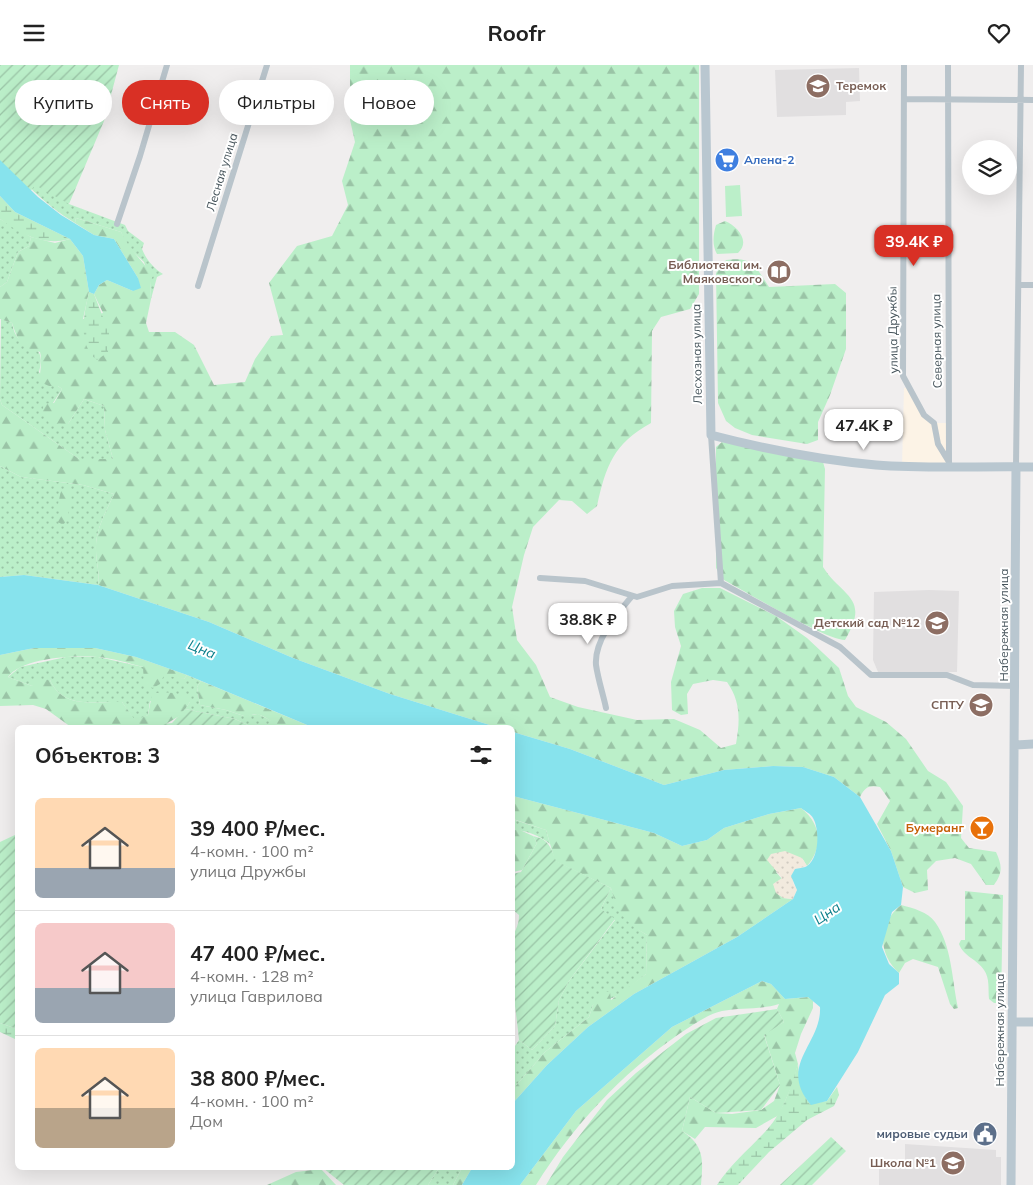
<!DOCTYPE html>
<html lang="ru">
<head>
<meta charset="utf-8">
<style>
	body { margin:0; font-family:Mulish,sans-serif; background:#f6f6f6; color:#222; height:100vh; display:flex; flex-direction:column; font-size:19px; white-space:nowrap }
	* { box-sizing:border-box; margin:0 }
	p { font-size:16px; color:#767676 }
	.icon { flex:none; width:28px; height:28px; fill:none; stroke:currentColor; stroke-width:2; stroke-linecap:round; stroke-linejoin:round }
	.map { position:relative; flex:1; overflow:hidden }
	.details { position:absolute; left:15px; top:660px; width:500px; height:445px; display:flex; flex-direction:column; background:#fff; border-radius:8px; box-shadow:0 5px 20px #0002 }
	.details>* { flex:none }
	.top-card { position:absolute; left:15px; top:15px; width:500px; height:45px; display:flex; gap:10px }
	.fabs { position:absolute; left:962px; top:75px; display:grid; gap:10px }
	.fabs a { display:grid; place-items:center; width:55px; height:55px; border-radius:50%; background:#fff; box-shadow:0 5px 20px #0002; font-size:25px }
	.price { position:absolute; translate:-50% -42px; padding:0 11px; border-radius:10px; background:#fff; color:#222; font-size:16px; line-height:32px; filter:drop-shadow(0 1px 2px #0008) }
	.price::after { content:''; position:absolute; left:50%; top:30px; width:15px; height:11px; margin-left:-8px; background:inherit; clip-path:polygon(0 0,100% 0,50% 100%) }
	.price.selected { background:#d93025; color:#fff }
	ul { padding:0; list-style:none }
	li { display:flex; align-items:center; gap:15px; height:125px; padding:0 20px }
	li+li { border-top:1px solid #e0e0e0 }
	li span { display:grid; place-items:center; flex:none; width:140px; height:100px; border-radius:8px; color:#555 }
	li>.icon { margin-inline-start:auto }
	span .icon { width:60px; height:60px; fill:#fffc; stroke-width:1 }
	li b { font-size:21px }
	h2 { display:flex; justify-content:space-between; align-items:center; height:60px; padding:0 20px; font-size:21px }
	.tag { padding:0 18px; border-radius:22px; background:#fff; box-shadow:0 5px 20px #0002; font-size:18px; line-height:45px }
	.tag.selected { background:#d93025; color:#fff }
	header { display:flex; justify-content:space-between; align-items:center; height:65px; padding:0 20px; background:#fff; font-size:22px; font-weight:700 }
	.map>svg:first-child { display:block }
</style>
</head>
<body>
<header><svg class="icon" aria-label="menu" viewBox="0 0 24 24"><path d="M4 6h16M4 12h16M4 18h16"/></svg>Roofr<svg class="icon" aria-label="heart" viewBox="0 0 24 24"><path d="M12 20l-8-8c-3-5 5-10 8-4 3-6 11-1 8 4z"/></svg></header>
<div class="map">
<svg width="1033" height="1120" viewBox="0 0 1033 1120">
	<defs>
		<pattern id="grass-dots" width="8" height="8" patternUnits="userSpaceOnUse" patternTransform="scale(1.25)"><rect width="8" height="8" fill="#bbefc9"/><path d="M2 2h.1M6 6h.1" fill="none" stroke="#9ac4a6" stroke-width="1.8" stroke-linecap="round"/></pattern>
		<pattern id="forest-firs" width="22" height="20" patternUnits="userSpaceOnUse" patternTransform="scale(1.25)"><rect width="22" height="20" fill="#bbefc9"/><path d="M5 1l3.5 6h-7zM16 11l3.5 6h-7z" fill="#9ac4a6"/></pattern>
		<pattern id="wetland-marsh" width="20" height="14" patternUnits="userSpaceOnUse" patternTransform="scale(1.25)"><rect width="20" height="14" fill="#bbefc9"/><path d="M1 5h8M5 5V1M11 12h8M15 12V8" fill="none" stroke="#9ac4a6"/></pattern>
		<pattern id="sand-dots" width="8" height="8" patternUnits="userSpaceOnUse" patternTransform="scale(1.25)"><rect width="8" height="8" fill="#f2eade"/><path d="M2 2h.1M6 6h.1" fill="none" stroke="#d1cbc1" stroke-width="1.8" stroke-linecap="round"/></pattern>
		<pattern id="garden-furrows" width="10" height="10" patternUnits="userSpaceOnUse" patternTransform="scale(1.25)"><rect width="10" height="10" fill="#bbefc9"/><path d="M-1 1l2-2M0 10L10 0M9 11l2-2" fill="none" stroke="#9ac4a6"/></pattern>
	</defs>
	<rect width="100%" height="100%" fill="#f0eeee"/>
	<!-- commercial -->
	<path fill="#fcf3e6" d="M904 323H909L924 350 934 358H949V401H902Z"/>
	<!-- education -->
	<path fill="#e1dfe0" d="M859 3 860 36 846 37V50L777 52 775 5Z
		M929 525 959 526 957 607H878L873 595 874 527Z
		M905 1079 996 1085V1092H1001V1120H879V1103H905Z"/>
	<!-- grass -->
	<path fill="url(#grass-dots)" d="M0 86 69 139 125 160 128 166 144 178 142 184C146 194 153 203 163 209L157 212 151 234 150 216 144 197 127 181 121 167 76 153 75 158C44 139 21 116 0 86Z
		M0 154 31 172 29 181 18 187 7 217 0 222Z
		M1 254 12 258C13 262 14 267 16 270 27 289 47 276 39 307L49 321H58L62 324 53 338 68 359 84 334 104 341 105 365 113 394H79L2 340 0 334Z
		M0 401 21 412 83 420 114 429C106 447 95 465 96 485 96 499 100 505 98 520L24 510 0 512Z
		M66 592H98L143 602 184 614 187 610 201 616 197 622 200 640 226 645 244 651 258 649 284 662H252L235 654 185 644 190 637 150 636 148 650 135 656 122 637C96 636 63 645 50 615L32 621 8 612 20 602Z
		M512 754 546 765 550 779C540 771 526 765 513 765Z
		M611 823C617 844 628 859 647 870L646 909 620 930 593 940 589 952 545 987 513 1024V984L519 975 532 985 555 961 559 935 569 916 615 855 601 844Z
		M439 1103H462L453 1120H428Z"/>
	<!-- forest -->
	<path fill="url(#forest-firs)" d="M350 0H699V229L690 244 661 252 652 266 651 358C613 379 606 401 597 441L587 449 572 436 559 435 533 462 524 490 512 542 517 575 536 600 550 632 578 642 637 655 674 654 700 665 721 683 736 679C740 656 741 637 727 617L713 615 693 619 687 629 688 649 681 650 672 645 671 617 681 581 675 562 674 546 683 529 702 523H720L776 551 807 573 839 603 848 631 856 642 886 657 906 674 928 706 946 717 963 741 961 773 969 783 996 787C1002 800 1003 808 994 820H986L971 799 955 793 936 796 927 805 928 825 915 828 903 822 891 786 877 759 890 736 880 722C869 720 865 722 860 732L834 712 803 702 773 701 724 705 664 720 570 684 513 667 512 662H496L390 629 293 593 209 557 98 520C100 505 96 499 96 485 95 465 106 447 114 429L83 420 21 412 0 401V334L2 340 79 394H113L105 365 104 341 84 334 68 359 49 358 42 347 44 339 54 338 62 324 58 321H49L40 317C39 307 43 297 40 287 21 283 18 276 12 258L0 254V222L7 217 18 187 29 181 31 172 55 178 70 174 83 191 89 227 83 254 103 248 94 229 99 220 107 215 133 226 138 213 114 174 94 170 75 158 76 153 121 167C129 184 142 195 153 211L150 216 151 234 146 258 149 267H175L194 280 214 320 245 317 255 294 271 271 283 270 269 218 297 181 332 171 348 140 342 116 355 77 350 55Z
		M725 156C737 161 751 176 738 188L717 189C712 180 713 170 716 160Z
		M726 195C753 191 756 202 769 222L835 219 846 228V284L830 330 818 357V375L807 379 752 370 735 363 726 356 718 338 716 208Z
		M722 377 823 397 825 404 823 502C842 532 871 532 845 575 826 575 746 527 724 515L716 503V382Z
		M61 425 70 426C74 437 67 444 68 454L63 460 58 457 57 453 61 445 58 440Z
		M34 583H95L136 592 187 610 184 614 164 610 160 619 153 623 144 619 143 602C128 598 112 593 97 592 75 590 22 592 8 612L32 621 38 614 50 615C63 645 96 636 122 637L135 655 148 650 152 629C166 626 176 628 189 632L190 637 181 650 161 662H71L46 644 33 640 0 641V590Z
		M201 616 312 662C303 662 292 665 283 662 270 659 261 643 247 652L226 645 200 640 197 622Z
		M513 731 654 768 682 781 707 775 724 763 769 749 801 743C821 759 824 781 807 801L802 793 776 807 782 814 783 833 793 834 737 872 634 929 588 962 547 1000 513 1038V1024L545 987 589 952 593 940 605 927H610L611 935 646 909 647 870C624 857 618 848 611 823L555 796 546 765 513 754Z
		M513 765H520L533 771 537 778 522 805 513 807Z
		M965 826 1003 830 1001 938H994L989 934C988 925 990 913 984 905 977 894 964 892 959 879L961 875H965Z
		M901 840C913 843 928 847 935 857 952 880 952 916 958 943L954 944 950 939 938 902 913 894 905 898 899 908C877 888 878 859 901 840Z
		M762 916 771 919 785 934 808 932 813 936V943L801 969 795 988 798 999 793 1018 779 1050 756 1063 705 1062 695 1074 682 1066 690 1032 716 1048 732 1049 761 1045 774 1036 780 1020 764 969 784 957 777 944 779 939C760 945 741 942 722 946 707 949 692 961 679 969 621 1009 573 1061 536 1120H520L576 1046 672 962Z
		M462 1103H472L462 1120H453Z
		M321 1104 336 1120H339H267L296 1107Z"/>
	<!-- wetland -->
	<path fill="url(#wetland-marsh)" d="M0 131 15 147 70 174C43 181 22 170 0 154Z
		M89 227 94 229 109 268 108 287 97 295C77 280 84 248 89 227Z
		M0 958 17 964V975L0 967Z
		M798 999C799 1013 801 1028 810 1039L827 1036 837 1022 839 1030 834 1041 807 1055 769 1087 738 1120H717C730 1100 747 1086 764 1068 782 1050 791 1023 798 999Z"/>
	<!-- sand -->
	<path fill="url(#sand-dots)" d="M785 786 802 793 807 801 795 804 793 818 797 825 793 834 783 833 776 828 773 819 782 813 767 795 771 789Z"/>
	<!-- garden -->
	<path fill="url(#garden-furrows)" d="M0 0H119L104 56 69 139 35 120 27 131 0 105Z
		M185 644 235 654 252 662H161L163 659 172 658Z
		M17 769V964L0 958V777Z
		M533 771C549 774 551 783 556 796L611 823 601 844 615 854 569 916 559 935 555 961 532 985 519 975C516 942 509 910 512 876 513 867 519 863 519 850L513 845 512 809 521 807 537 778Z
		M777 944 784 957 764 970 780 1020 761 1045 716 1048 690 1032 682 1066C705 1081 703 1095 701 1120H546L563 1092 607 1035 636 1008 686 969 716 953Z
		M831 1072 846 1086 812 1120H780Z
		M323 1103H439L428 1120H344Z"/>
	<!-- pitch -->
	<path fill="#bbefc9" d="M740 120 742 151 726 152 725 121Z"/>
	<!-- water -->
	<path fill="#87e3ed" d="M0 95 38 132 61 150 94 170 114 174 138 213 141 223 133 226 107 215 99 220 94 229 89 227 83 191 70 174 15 147 0 131Z
		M24 510 98 520 209 557 293 593 390 629 496 662H312L187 610 136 592 95 583H34L0 590V512Z
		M513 667 570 684 664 720 724 705 773 701 803 702 834 712 860 732 891 786 903 822 901 840 892 847 882 882 889 899 899 908V919L885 930 858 987 827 1036 811 1040C777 1000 822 979 820 942L808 932 785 934 771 919 762 916 672 962 576 1046 520 1120H462L472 1103 512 1102 513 1038 547 1000 588 962 634 929 737 872 793 834 797 825 791 811 795 804C798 803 804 803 807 801 819 793 820 765 813 753 811 749 805 746 801 743L769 749 724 763 707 775 682 781 654 768 513 731Z"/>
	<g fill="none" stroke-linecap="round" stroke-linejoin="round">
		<!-- street -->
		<path stroke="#b9c4cb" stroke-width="6" d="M904 0 903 311 924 350 934 358 938 379 949 397
			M948 0 949 397
			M904 34 1033 35
			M117 159 140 91 167 0
			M1019 220H1033
			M198 221 267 0
			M711 370 721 518
			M1016 401 1021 0
			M540 513 585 516 637 532 672 521 721 518 840 582 871 610H947L973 620 1016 621
			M606 643C603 629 598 614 596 600 594 575 617 549 632 531"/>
		<!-- secondary -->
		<path stroke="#b9c7d0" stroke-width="9" d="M705 0 711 370C765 384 821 395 876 400 928 404 981 401 1033 402
			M1015 680 1033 679
			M1012 957H1033
			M1011 1120 1016 401"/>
	</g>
	<!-- icons -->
	<defs>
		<symbol id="school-disc" viewBox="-11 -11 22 22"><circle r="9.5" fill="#8d6e63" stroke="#fff"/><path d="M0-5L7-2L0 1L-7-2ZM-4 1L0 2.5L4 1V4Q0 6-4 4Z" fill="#fff"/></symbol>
		<symbol id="supermarket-disc" viewBox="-11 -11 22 22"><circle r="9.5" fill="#3f7fe0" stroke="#fff"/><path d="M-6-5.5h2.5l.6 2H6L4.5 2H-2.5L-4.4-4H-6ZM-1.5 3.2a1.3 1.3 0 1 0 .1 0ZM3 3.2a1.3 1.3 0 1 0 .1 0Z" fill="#fff"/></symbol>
		<symbol id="library-disc" viewBox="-11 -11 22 22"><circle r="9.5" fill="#8d6e63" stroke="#fff"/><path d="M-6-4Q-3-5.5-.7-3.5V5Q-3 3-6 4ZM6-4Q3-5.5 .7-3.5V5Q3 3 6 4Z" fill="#fff"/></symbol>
		<symbol id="university-disc" viewBox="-11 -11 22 22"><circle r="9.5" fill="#8d6e63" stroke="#fff"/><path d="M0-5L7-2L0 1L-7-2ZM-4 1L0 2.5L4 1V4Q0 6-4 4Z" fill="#fff"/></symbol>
		<symbol id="bar-disc" viewBox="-11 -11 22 22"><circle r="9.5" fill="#e8710a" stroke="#fff"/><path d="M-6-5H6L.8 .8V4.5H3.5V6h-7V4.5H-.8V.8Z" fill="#fff"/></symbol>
		<symbol id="civic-disc" viewBox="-11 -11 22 22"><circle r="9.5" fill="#5c6f8a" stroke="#fff"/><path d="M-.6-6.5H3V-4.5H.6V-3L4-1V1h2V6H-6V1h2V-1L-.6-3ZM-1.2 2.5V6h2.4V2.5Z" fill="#fff"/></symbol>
	</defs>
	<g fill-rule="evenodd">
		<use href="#school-disc" x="804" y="7" width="28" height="28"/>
		<use href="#supermarket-disc" x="713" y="81" width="28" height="28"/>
		<use href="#library-disc" x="765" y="193" width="28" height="28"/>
		<use href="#school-disc" x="923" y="544" width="28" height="28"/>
		<use href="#university-disc" x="967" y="626" width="28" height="28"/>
		<use href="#bar-disc" x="968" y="749" width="28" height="28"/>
		<use href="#civic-disc" x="971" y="1055" width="28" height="28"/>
		<use href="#school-disc" x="939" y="1084" width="28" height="28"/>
	</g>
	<g text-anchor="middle" stroke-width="4" stroke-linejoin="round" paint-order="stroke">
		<!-- education labels -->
		<g font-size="12" font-weight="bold" fill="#785e54" stroke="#fff" text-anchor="end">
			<text x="836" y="25" text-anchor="start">Теремок</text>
			<text x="762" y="204">Библиотека им.<tspan x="762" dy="14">Маяковского</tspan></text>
			<text x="920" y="562">Детский сад №12</text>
			<text x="964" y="644">СПТУ</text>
			<text x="936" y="1102">Школа №1</text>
		</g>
		<!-- shop labels -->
		<g font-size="12" font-weight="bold" fill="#366cbe" stroke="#fff" text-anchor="start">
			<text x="744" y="99">Алена-2</text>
		</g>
		<!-- street labels -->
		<g font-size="12" fill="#46545b" stroke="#fff">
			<text transform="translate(222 107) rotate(-73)" y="4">Лесная улица</text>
			<text transform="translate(893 265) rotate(-91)" y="4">улица Дружбы</text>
			<text transform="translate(937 276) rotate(-91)" y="4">Северная улица</text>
			<text transform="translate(697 289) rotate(-91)" y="4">Лесхозная улица</text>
			<text transform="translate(1004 560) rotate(-90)" y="4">Набережная улица</text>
			<text transform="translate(1000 965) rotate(-90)" y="4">Набережная улица</text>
		</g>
		<!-- food labels -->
		<g font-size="12" font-weight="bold" fill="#c56008" stroke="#fff" text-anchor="end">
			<text x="964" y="767">Бумеранг</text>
		</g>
		<!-- service labels -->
		<g font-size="12" font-weight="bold" fill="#4e5e75" stroke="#fff" text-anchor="end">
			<text x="968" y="1073">мировые судьи</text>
		</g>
		<!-- water labels -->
		<g font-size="14" font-style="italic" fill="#0b7f8b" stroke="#fff">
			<text transform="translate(202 584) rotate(22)" y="5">Цна</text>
			<text transform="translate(827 848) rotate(-35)" y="5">Цна</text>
		</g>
	</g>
</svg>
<div class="fabs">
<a><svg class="icon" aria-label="layers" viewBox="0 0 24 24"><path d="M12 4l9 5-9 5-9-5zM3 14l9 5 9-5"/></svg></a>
</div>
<b class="price selected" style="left:914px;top:202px">39.4K ₽</b>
<b class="price" style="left:864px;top:386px">47.4K ₽</b>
<b class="price" style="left:588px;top:580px">38.8K ₽</b>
<div class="top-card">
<a class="tag">Купить</a>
<a class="tag selected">Снять</a>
<a class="tag">Фильтры</a>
<a class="tag">Новое</a>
</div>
<section class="details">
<h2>Объектов: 3<svg class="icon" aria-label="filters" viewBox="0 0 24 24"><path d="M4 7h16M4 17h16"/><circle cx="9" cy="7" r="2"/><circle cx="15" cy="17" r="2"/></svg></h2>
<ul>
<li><span style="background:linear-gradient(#ffd9b3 70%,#9aa5b1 0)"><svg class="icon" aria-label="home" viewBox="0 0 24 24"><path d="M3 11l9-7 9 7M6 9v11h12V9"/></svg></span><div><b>39 400 ₽/мес.</b><p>4-комн. · 100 m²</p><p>улица Дружбы</p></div></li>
<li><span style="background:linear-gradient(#f6c9c9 65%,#9aa5b1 0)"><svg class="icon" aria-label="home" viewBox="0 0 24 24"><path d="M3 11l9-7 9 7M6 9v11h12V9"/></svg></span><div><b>47 400 ₽/мес.</b><p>4-комн. · 128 m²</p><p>улица Гаврилова</p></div></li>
<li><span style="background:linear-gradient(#ffd9b3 60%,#b9a48a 0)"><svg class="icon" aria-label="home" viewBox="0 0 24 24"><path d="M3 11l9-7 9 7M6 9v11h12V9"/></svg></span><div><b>38 800 ₽/мес.</b><p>4-комн. · 100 m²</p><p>Дом</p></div></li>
</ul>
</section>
</div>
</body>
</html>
